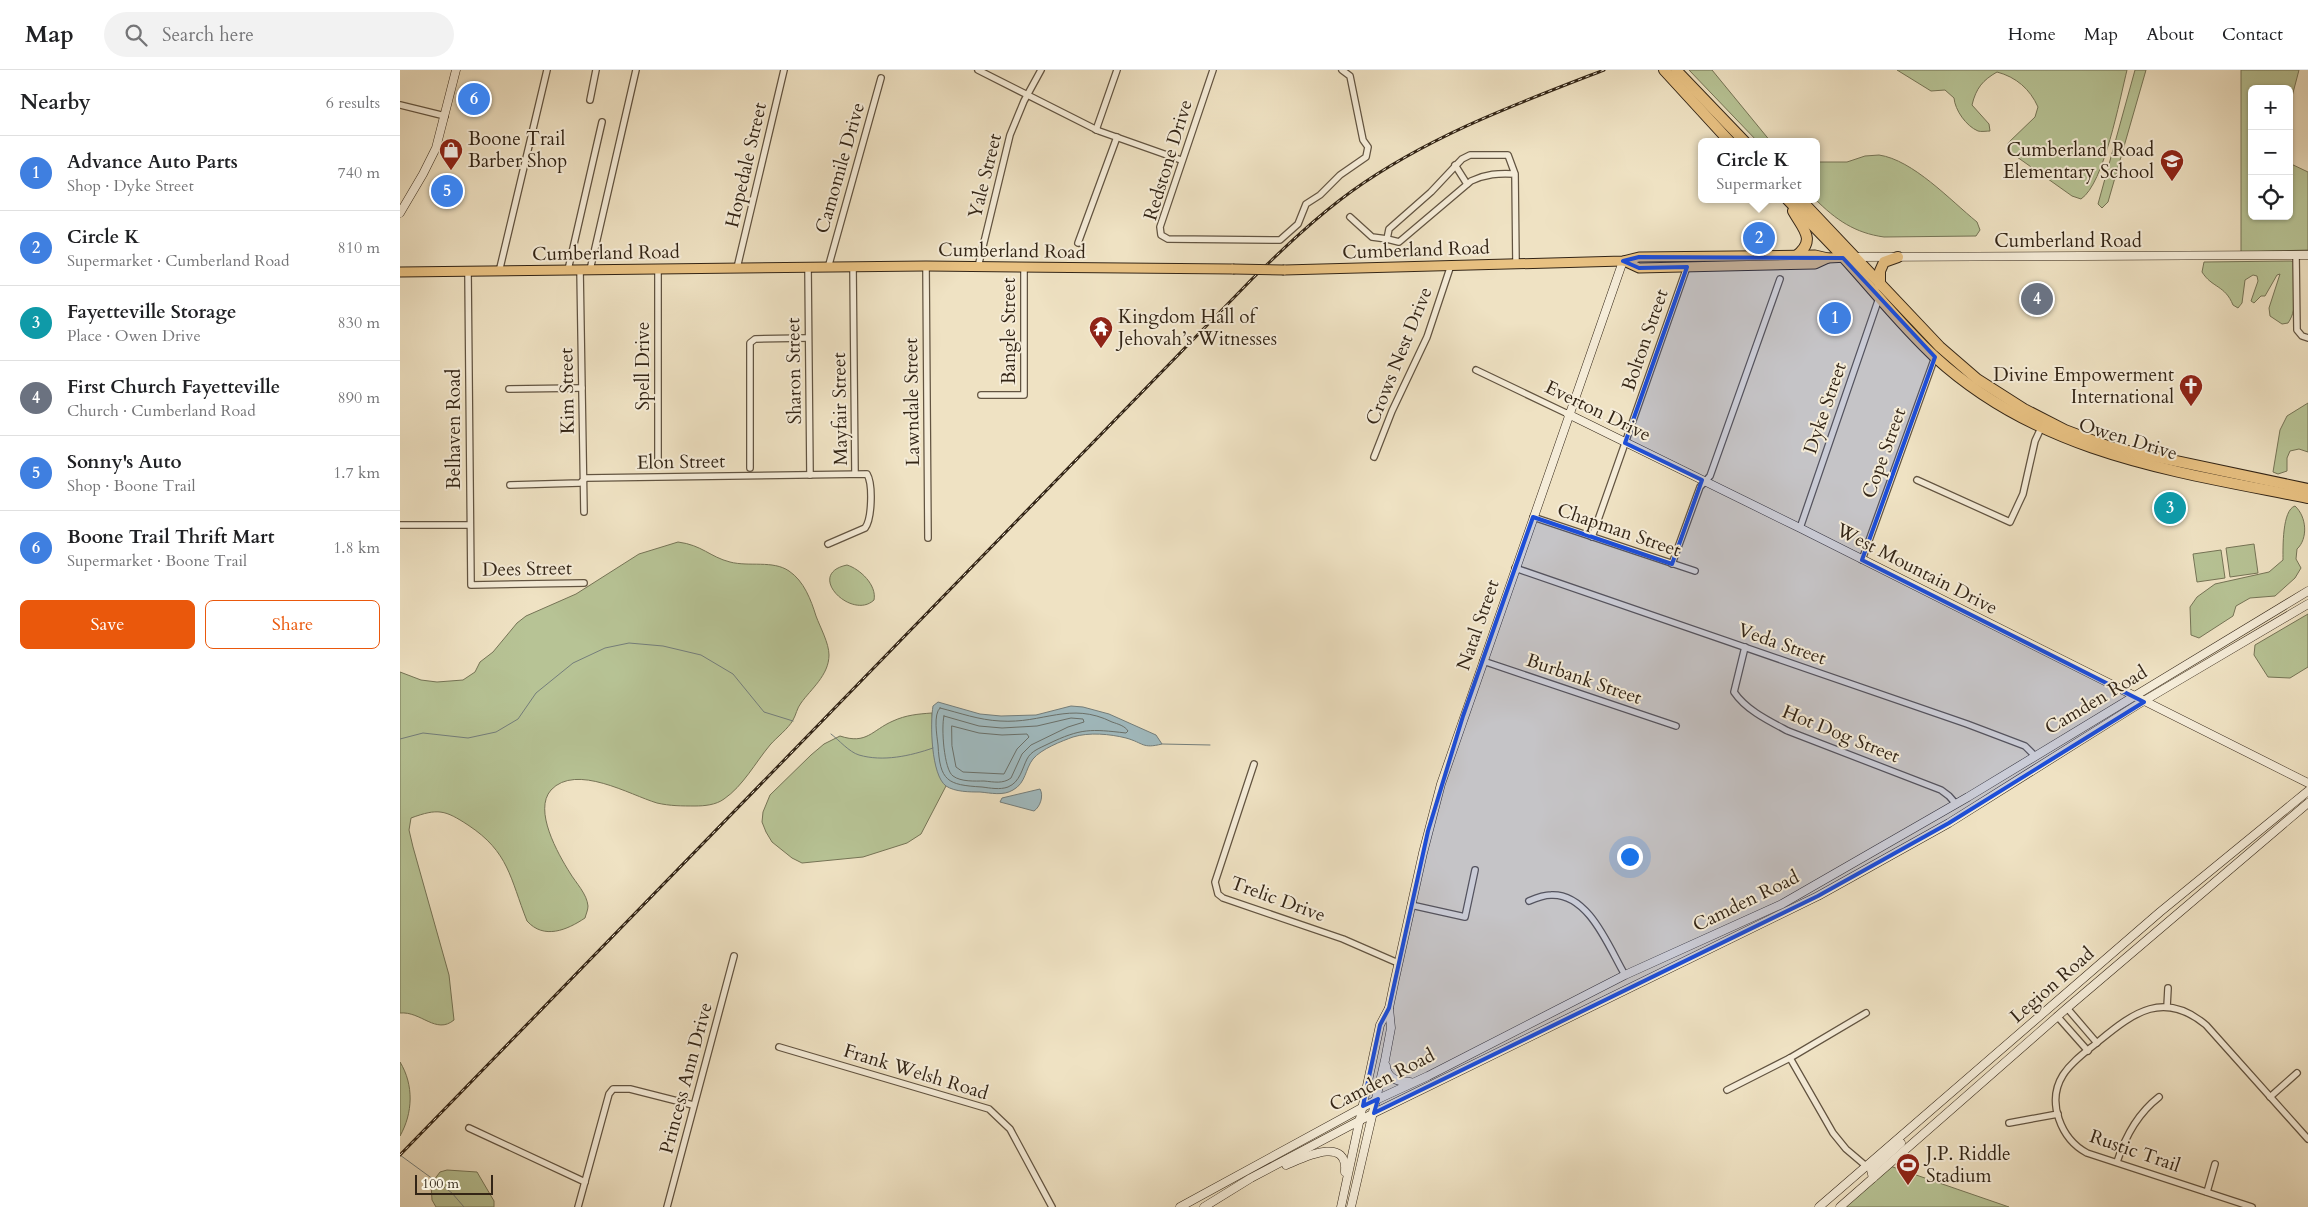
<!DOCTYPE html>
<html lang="en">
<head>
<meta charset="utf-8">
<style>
  :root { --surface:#fff; --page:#f2f2f2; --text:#202124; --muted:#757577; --line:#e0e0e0; --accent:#ea580c }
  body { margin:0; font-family:Cardo,serif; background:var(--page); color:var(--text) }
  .controls { position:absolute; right:15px; top:15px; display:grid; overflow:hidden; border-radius:8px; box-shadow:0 1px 4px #0004 }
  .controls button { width:45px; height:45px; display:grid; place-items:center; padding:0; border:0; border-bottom:1px solid var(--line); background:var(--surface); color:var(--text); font:25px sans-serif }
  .scale { position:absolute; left:15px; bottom:12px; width:78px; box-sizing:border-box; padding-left:5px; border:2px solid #332516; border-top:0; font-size:14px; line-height:18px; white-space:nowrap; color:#332516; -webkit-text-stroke:4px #f5ecd8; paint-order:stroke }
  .you { position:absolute; left:1229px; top:786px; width:18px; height:18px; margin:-12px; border:4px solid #fff; border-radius:50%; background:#1a73e8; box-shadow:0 0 0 8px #1a73e833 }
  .badge { display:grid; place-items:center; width:32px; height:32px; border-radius:50%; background:var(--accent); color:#fff; font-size:16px; font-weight:700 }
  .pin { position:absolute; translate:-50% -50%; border:2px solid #fff; box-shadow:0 1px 5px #0006 }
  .popup { position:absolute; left:1298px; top:68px; width:122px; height:65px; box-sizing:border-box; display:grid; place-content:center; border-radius:8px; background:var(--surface); filter:drop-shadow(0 1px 4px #0005); font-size:16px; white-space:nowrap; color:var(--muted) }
  .popup b { font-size:19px; color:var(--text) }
  .popup::after { content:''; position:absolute; left:50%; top:100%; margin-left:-10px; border:10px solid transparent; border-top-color:var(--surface) }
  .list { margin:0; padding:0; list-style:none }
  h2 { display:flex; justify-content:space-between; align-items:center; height:65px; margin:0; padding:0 20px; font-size:21px }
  h2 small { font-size:16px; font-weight:400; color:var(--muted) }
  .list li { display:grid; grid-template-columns:32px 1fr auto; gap:15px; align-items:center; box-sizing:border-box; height:75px; padding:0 20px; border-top:1px solid var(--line) }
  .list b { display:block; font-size:19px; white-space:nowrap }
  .list p { margin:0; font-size:16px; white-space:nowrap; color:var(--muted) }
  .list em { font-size:16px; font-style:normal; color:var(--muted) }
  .actions { display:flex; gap:10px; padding:15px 20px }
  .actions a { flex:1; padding:11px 0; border:1px solid var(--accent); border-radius:8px; text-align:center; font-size:18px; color:var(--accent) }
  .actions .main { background:var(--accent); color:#fff }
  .icon { flex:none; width:28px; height:28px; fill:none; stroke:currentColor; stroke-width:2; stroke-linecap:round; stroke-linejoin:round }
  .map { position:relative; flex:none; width:1908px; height:1137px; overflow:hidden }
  header { display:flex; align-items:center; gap:30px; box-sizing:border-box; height:70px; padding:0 25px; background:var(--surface); border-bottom:1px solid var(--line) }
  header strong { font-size:24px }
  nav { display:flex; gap:28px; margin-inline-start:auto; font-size:18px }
  .search { width:350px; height:45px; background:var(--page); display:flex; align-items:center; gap:12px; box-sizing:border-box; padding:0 18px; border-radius:28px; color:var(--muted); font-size:19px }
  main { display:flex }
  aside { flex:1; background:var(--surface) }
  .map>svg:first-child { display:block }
  .green { fill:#b7c395; stroke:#757456 }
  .water { fill:#a0babf; stroke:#747e7b }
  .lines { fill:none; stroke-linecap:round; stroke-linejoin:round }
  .shore { stroke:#6a706a; stroke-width:1 }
  .stream { stroke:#747e7b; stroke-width:1 }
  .street-casing { stroke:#625441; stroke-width:8 }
  .secondary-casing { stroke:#332516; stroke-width:9 }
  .primary-casing { stroke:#332516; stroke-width:11 }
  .highway-casing { stroke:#332516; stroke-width:12 }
  .street { stroke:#f5ecd8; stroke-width:5.5 }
  .secondary { stroke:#f5ecd8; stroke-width:8 }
  .primary { stroke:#e8c182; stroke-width:9 }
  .highway { stroke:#e8c182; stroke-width:10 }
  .rail-casing { stroke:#332516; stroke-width:3 }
  .rail { stroke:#f5ecd8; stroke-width:1; stroke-dasharray:4; stroke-linecap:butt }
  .primary-bridge-casing { stroke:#332516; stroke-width:11; stroke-linecap:butt }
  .primary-bridge { stroke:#e8c182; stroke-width:9 }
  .marked { fill:#1d4ed8; fill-opacity:0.2; stroke:#1d4ed8; stroke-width:4; stroke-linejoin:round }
  .labels { text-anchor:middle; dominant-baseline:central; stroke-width:4; stroke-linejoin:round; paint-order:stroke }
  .poi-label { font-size:19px; fill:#332516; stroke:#f5ecd8; text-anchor:start }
  .street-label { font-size:19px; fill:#332516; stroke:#f5ecd8 }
</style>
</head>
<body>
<header>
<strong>Map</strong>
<div class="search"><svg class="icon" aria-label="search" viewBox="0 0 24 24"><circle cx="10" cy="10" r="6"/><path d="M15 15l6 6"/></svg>Search here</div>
<nav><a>Home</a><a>Map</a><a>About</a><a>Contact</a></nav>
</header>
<main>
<aside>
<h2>Nearby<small>6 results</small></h2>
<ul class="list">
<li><span class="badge" style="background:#3f7fe0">1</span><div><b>Advance Auto Parts</b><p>Shop · Dyke Street</p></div><em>740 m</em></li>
<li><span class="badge" style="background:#3f7fe0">2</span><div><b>Circle K</b><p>Supermarket · Cumberland Road</p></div><em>810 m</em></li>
<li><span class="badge" style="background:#0f9aa8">3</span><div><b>Fayetteville Storage</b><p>Place · Owen Drive</p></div><em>830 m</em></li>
<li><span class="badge" style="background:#6b7280">4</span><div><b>First Church Fayetteville</b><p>Church · Cumberland Road</p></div><em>890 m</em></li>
<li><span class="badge" style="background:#3f7fe0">5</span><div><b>Sonny's Auto</b><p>Shop · Boone Trail</p></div><em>1.7 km</em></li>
<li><span class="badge" style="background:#3f7fe0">6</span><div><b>Boone Trail Thrift Mart</b><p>Supermarket · Boone Trail</p></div><em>1.8 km</em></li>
</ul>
<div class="actions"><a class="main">Save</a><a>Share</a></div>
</aside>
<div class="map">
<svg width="1908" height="1137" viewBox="0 0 1908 1137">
  <rect width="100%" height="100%" fill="#efe2c3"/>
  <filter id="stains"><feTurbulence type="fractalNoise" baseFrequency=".004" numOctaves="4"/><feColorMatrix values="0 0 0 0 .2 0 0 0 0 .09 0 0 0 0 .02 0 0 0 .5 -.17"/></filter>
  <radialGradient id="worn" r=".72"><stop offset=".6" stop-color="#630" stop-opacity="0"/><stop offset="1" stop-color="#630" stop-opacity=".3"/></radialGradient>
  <g class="green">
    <polygon points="1289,0 1312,0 1371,72 1358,72"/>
    <path d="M1497,0H1727C1720,28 1704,114 1681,129L1672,126L1610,82L1608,73L1635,47L1638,37C1630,19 1616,7 1597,2C1583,10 1576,18 1572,35L1589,54L1590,61C1587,61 1581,62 1578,61C1566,56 1555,40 1554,28L1545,20L1531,21Z"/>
    <polygon points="1735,0 1746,0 1708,132 1702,138 1698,134"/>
    <polygon points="1841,0 1899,0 1889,38 1889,19 1852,19 1852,146 1889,146 1889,93 1908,102 1908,180 1841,182"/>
    <path d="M1479,85C1513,90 1550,130 1577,152L1580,160L1576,166L1484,167C1455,163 1436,150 1415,129L1417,92H1447L1465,86Z"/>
    <path d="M1891,191L1894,192C1894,211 1899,238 1888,253L1882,254L1870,246L1869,238L1880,204L1877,205L1865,226H1861L1854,233L1851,231L1858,211L1857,206L1853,205L1845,210L1842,233L1838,238L1833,235C1825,215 1812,218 1802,202L1804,192Z"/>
    <polygon points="1908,333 1908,382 1899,379 1890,381 1887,388 1887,401 1878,404 1873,402 1880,360 1887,346"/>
    <path d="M1895,436C1907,447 1908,469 1897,479L1896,489L1901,498L1895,508L1875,526L1850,528L1836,536L1833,546L1799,568L1791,565L1790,537L1797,527L1815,514L1869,502L1883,490C1883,478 1882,440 1895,436Z"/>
    <path d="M278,472C302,475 310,487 330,492C349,497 373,490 389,501C404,511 411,530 416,546C420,557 429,573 429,585C429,605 411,619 401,633C397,638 396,645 393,650C388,659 377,667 370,675C355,693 343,716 324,729C316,735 304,736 295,736C282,736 270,736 257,733C230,725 176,693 151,720C133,740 158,784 170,803C176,813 187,824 188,836C188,840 186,844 185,848C167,860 144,870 127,851C110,808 109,782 68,755C45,740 38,738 11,748L9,760L13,777L49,905L54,950C36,965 21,941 0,943V602L21,610L37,612L63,610L75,602L80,592L93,582L117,553L126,546L176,524L239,484Z"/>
    <polygon points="1854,474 1858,503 1830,507 1826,478"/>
    <polygon points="1821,480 1825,508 1797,512 1793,484"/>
    <path d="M447,495C460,499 477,515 474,530C452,551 404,504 447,495Z"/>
    <polygon points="1908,544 1908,597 1890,608 1868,607 1854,585 1855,575"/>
    <path d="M532,643C533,668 531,696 546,716L521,764L507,773L463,787L402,793L392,788L372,772L366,762L362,752L363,742L370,725L411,685L424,674L440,666C467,675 472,660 493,651C506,645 518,644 532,643Z"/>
    <path d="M0,992C14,1015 13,1043 0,1066Z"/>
    <polygon points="1490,1096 1609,1137 1444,1137"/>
    <polygon points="47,1100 77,1102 94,1131 94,1137 36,1137 32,1130 31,1114 40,1102"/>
  </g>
  <g class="water">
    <path d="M538,632L580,644L601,646L636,645L671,636L683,637L709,644L756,665L762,674C742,679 744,673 726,668C710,664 689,662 673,667C662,671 641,679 633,689C625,699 626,713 613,720C603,726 591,723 580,722C570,722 555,722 546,716C531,705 530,653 533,636Z"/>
    <path d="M640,719C644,726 640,737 634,741L600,732L602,728Z"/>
  </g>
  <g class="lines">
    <g class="shore">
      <path d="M540,638C560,643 579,650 600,651C643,654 670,631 712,652C718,654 725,656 728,661L726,663C691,659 681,658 648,674C640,678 631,681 627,689C622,699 620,712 608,717C600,720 590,718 582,717C547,715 540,711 538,675C537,666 533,644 540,638Z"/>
      <path d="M544,646L579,656L602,658L637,656L671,648L683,649L684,652L668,657L631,675L622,684L611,708C603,714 594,712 584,711C575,711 561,712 553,706C544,700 541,657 544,646Z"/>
      <polygon points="552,656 579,663 602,665 627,664 629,667 617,679 604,704 563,702 556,697 552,676"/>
    </g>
    <g class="stream">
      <path d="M431,664C439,670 449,682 459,685C483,692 510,686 533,678"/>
      <polyline points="0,669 23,663 68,668 96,662 118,649 136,623 173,593 205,578 229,573 263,576 301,585 333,604 364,642 393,651"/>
      <polyline points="762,674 810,675"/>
      <polyline points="0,1085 52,1123 64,1137"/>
    </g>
    <g class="street-casing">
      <g id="street">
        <polyline points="578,0 699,61 781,90"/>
        <polyline points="813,0 760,157 761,165 768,169 880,170 898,154 906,134 920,125 940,105 966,87 968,77 963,70 950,6 942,0"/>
        <polyline points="190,30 196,0"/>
        <polyline points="0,35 45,46"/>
        <polyline points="696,60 717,0"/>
        <polyline points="1055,95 1067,114"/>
        <path d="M1115,104C1098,103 1086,104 1071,111L999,172L987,169L989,159L1031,122L1062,89L1070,85H1108L1115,104L1116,193"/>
        <polyline points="950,147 972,167 987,169"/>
        <polyline points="678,173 717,67"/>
        <polyline points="1896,185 1897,260 1902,266 1908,268"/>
        <polyline points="526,196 528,468"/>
        <polyline points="408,197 410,405"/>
        <polyline points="453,197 455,404"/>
        <polyline points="578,197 610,65 624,31 641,0"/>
        <polyline points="258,198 258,394"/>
        <polyline points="337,198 384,0"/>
        <polyline points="428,198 481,8"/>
        <polyline points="180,199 184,442"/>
        <polyline points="168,200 202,52"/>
        <polyline points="190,200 236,0"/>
        <polyline points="68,202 71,515 184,513"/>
        <polyline points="99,202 147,0"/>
        <polyline points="1076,300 1168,344"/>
        <polyline points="109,319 182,318"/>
        <polyline points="581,325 624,325 624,197"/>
        <polyline points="974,387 992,341 1027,267 1051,195"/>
        <polyline points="350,398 350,273 355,269 408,268"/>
        <polyline points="1517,410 1610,452 1623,424 1635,371 1641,358"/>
        <path d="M110,415L180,413L186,408L467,404C473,414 472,449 465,458L428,474"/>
        <polyline points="1133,447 1295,501"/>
        <polyline points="0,455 70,455"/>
        <polyline points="1400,458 1479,228"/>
        <polyline points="1192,467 1287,197"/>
        <polyline points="1462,490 1535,287"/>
        <polyline points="1272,494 1300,417 1310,406 1380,209"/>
        <polyline points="1115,498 1567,654 1625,676 1635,686"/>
        <path d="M1345,577L1334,622C1346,640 1369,651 1388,661L1541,720L1549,726L1556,734"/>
        <polyline points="1083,591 1276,656"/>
        <polyline points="854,694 815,812 818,824 823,828 943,869 998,893"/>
        <path d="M1129,831C1136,828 1144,825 1151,825C1189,823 1209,878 1225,905"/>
        <polyline points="1011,835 1065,847 1075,800"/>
        <polyline points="1767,937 1768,918"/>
        <polyline points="1667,938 1697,973"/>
        <polyline points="1657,946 1688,981"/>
        <polyline points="379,977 589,1039 610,1059 652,1137"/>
        <polyline points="1390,988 1433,1063 1446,1079 1466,1096"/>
        <polyline points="1327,1020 1390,988 1466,943"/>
        <polyline points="1870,1027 1897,1003"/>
        <polyline points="1609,1053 1658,1044"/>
        <polyline points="69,1058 185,1112"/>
        <path d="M1717,1092C1725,1067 1737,1044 1759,1027"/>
        <polyline points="1807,1122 1815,1094"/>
        <polyline points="178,1137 209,1024 213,1019 230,1019 293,1035"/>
        <polyline points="267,1137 334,886"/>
        <path d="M1852,1137L1687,1083C1661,1069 1646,1032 1663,1005C1672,991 1687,981 1699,971C1734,942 1764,920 1806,955L1908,1069"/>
      </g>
    </g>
    <g class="secondary-casing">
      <g id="secondary">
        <polyline points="0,143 23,104 36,78 56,0"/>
        <polyline points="1457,187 1908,185"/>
        <polyline points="1168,344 1400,458 1908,713"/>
        <path d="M986,996C987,1009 998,1012 1010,1012"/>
        <path d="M886,1095C903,1088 948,1065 945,1102"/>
        <polyline points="1473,1108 1471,1100 1501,1073"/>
        <polyline points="780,1137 978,1029 1028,1006 1225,905 1382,834 1568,727 1908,521"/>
        <polyline points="804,1137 851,1108 974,1043 1418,826 1549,753 1737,635 1908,534"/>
        <polyline points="941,1137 980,955 989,938"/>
        <polyline points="951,1137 985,990 991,958 989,938 995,909 1023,783 1041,714 1223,191"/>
        <polyline points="1419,1137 1760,842 1908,721"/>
        <polyline points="1440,1137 1667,938 1908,733"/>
      </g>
    </g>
    <g class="primary-casing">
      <g id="primary">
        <polyline points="1224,191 1239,198 1415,194 1428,188"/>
        <polyline points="884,200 1223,191 1239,187 1415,185 1428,188 1449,187"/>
        <polyline points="0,202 526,196 833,199"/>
      </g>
    </g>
    <g class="highway-casing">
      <g id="highway">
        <polyline points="1264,0 1330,72"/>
        <polyline points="1276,0 1345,72"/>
        <path d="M1387,129C1409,152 1432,174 1453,198C1479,227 1505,259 1535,287C1641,384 1773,401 1908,428"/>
        <polyline points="1400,129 1540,277 1577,309 1624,339 1665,360 1710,377 1908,419"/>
        <path d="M1393,141C1403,159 1417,170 1396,186"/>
        <polyline points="1480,215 1480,201 1484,192 1498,187"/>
      </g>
    </g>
    <use href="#street" class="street"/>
    <use href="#secondary" class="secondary"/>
    <use href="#primary" class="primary"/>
    <use href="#highway" class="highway"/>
    <g class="rail-casing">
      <path id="rail" d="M0,1085L852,209C884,178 916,147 952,121C1029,66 1116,34 1204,0"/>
    </g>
    <use href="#rail" class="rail"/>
    <g class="primary-bridge-casing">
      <polyline id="primary-bridge" points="833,199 884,200"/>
    </g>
    <use href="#primary-bridge" class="primary-bridge"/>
  </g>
  <path class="marked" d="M1239,187L1443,188L1535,287L1462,490L1744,632L1549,753L1418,826L974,1043L978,1029L963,1036L967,1016L980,955L989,938L1028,761L1063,646L1133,447L1272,494L1302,410L1225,373L1287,197L1239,198L1223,191Z"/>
  <defs>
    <g id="shop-pin" transform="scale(1.25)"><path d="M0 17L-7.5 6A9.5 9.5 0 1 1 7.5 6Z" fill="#8f2418" stroke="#f5ecd8"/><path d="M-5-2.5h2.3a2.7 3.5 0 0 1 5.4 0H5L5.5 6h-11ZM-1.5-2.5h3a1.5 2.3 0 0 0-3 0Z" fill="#fff"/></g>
    <g id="school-pin" transform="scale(1.25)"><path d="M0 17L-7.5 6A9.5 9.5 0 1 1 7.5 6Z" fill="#8f2418" stroke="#f5ecd8"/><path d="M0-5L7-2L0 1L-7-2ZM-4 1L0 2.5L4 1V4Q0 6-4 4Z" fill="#fff"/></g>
    <g id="temple-pin" transform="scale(1.25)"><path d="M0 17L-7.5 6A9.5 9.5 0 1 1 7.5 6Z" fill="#8f2418" stroke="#f5ecd8"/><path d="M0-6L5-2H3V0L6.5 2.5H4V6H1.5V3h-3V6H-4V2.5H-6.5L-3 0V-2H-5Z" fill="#fff"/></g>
    <g id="church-pin" transform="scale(1.25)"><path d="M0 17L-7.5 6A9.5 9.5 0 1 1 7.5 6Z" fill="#8f2418" stroke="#f5ecd8"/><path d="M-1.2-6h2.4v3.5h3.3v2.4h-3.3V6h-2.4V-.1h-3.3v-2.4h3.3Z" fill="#fff"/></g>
    <g id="stadium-pin" transform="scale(1.25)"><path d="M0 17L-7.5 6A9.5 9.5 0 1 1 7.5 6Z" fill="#8f2418" stroke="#f5ecd8"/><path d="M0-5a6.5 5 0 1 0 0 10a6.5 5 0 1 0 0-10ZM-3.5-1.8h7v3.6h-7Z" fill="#fff"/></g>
  </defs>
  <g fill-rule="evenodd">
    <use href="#shop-pin" x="51" y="80"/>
    <use href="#school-pin" x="1772" y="91"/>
    <use href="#temple-pin" x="701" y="258"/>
    <use href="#church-pin" x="1791" y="316"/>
    <use href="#stadium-pin" x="1508" y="1095"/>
  </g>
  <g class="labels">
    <g class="poi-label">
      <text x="68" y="69">Boone Trail<tspan x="68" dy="22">Barber Shop</tspan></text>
      <text x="1754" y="80" text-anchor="end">Cumberland Road<tspan x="1754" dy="22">Elementary School</tspan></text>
      <text x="718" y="247">Kingdom Hall of<tspan x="718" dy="22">Jehovah’s Witnesses</tspan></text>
      <text x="1774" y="305" text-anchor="end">Divine Empowerment<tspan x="1774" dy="22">International</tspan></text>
      <text x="1526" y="1084">J.P. Riddle<tspan x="1526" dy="22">Stadium</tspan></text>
    </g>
    <g class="street-label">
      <text transform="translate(768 90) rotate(-73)">Redstone Drive</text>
      <text transform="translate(346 95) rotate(-77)">Hopedale Street</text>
      <text transform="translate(440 98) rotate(-74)">Camomile Drive</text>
      <text transform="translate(585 106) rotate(-76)">Yale Street</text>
      <text x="1668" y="171">Cumberland Road</text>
      <text transform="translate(1016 180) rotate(-2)">Cumberland Road</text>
      <text transform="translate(612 181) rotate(1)">Cumberland Road</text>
      <text transform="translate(206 183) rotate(-1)">Cumberland Road</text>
      <text transform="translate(609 261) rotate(-90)">Bangle Street</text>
      <text transform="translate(1245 270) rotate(-71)">Bolton Street</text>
      <text transform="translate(999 286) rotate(-68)">Crows Nest Drive</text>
      <text transform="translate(243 296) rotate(-90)">Spell Drive</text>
      <text transform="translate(394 301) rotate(-91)">Sharon Street</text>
      <text transform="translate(167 321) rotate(-91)">Kim Street</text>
      <text transform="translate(512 332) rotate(-91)">Lawndale Street</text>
      <text transform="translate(1425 338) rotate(-71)">Dyke Street</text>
      <text transform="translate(440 339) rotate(-91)">Mayfair Street</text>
      <text transform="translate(1198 341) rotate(26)">Everton Drive</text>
      <text transform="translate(54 359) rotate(-90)">Belhaven Road</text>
      <text transform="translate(1728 369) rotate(17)">Owen Drive</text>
      <text transform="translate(1484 383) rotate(-70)">Cope Street</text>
      <text transform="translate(281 392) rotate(-1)">Elon Street</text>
      <text transform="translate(1219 460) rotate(19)">Chapman Street</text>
      <text transform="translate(127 499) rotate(-1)">Dees Street</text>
      <text transform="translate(1517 499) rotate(27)">West Mountain Drive</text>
      <text transform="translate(1078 555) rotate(-71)">Natal Street</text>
      <text transform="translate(1382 574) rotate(19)">Veda Street</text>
      <text transform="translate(1184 609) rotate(19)">Burbank Street</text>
      <text transform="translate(1696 630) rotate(-31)">Camden Road</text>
      <text transform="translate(1441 664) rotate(22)">Hot Dog Street</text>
      <text transform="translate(878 829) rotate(20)">Trelic Drive</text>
      <text transform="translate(1346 831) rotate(-26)">Camden Road</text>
      <text transform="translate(1652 915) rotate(-41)">Legion Road</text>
      <text transform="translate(516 1002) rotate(17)">Frank Welsh Road</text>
      <text transform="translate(286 1008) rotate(-75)">Princess Ann Drive</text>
      <text transform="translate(982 1010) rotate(-27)">Camden Road</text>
      <text transform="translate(1735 1081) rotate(19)">Rustic Trail</text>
    </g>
  </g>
  <rect width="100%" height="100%" filter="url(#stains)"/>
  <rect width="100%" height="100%" fill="url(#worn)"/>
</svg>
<div class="controls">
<button>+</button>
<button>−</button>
<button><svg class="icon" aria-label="locate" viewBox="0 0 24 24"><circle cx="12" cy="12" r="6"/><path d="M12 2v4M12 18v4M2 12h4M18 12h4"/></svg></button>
</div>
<div class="scale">100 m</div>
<div class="you"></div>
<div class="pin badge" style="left:1435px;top:248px;background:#3f7fe0">1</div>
<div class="pin badge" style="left:1359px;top:168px;background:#3f7fe0">2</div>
<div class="popup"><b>Circle K</b>Supermarket</div>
<div class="pin badge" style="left:1770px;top:438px;background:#0f9aa8">3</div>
<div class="pin badge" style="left:1637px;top:229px;background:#6b7280">4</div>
<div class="pin badge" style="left:47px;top:121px;background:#3f7fe0">5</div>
<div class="pin badge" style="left:74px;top:29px;background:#3f7fe0">6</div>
</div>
</main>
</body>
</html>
